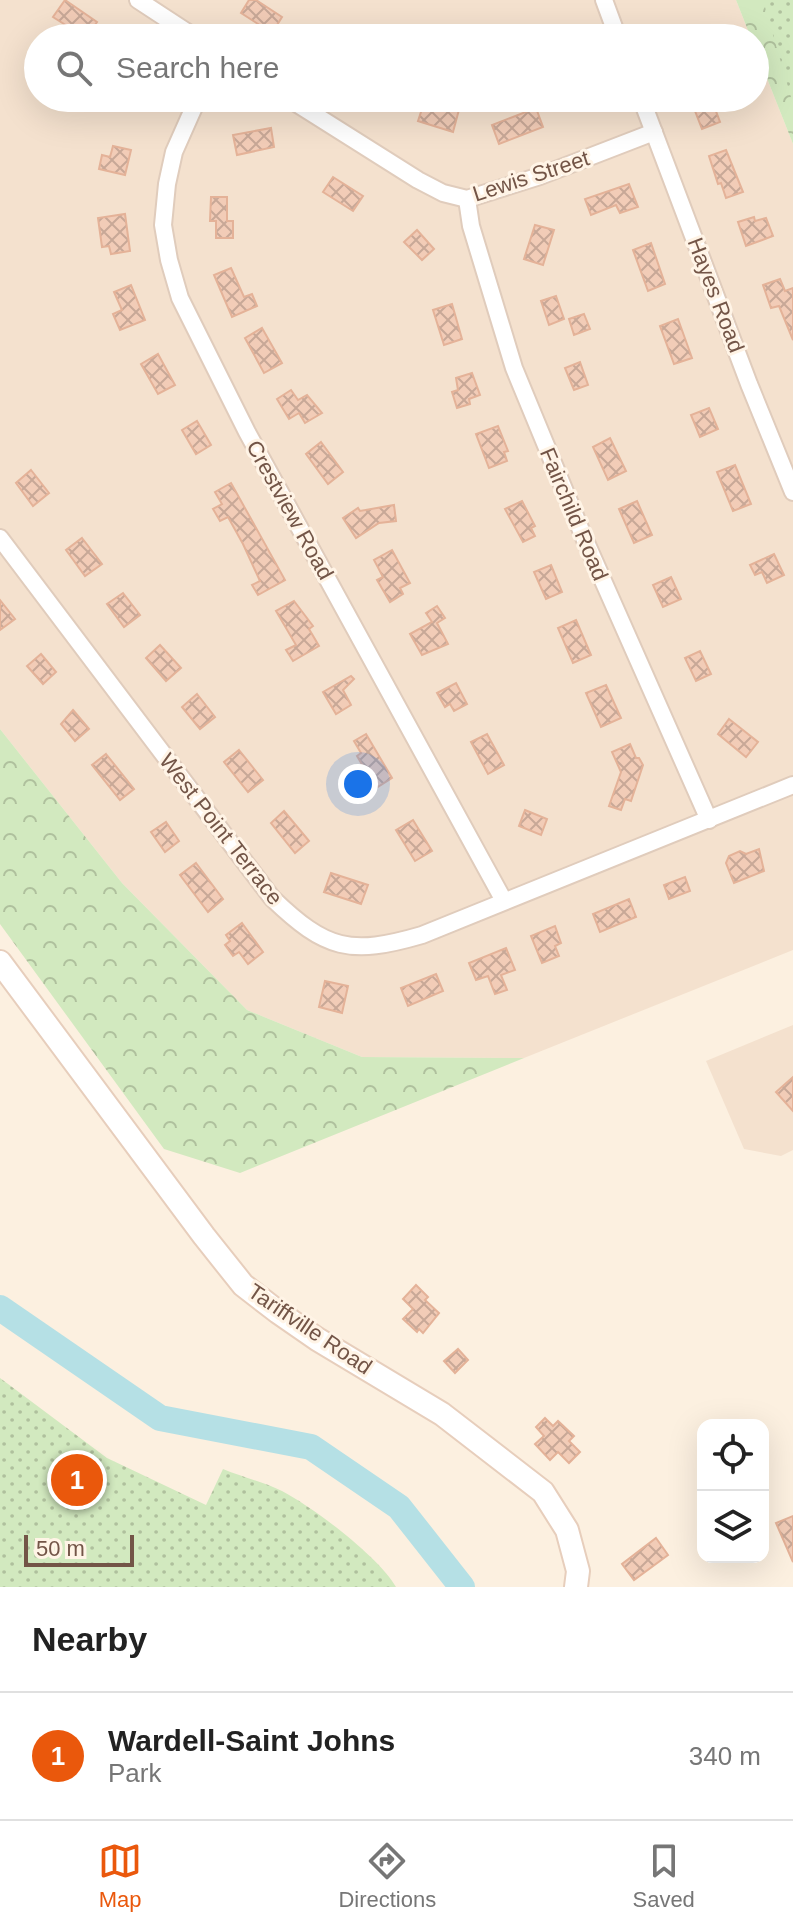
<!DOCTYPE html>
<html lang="en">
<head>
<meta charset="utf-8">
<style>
  :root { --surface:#fff; --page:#f6f6f6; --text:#222; --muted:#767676; --line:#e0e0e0; --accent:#ea580c }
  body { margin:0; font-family:Helvetica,sans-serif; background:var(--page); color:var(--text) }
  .controls { position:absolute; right:24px; bottom:24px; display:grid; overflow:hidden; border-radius:16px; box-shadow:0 8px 32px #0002 }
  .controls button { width:72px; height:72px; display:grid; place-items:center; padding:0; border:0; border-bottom:2px solid var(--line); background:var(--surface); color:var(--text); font:40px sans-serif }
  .scale { position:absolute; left:24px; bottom:20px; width:110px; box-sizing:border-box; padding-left:8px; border:4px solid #735547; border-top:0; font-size:22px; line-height:28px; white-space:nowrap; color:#735547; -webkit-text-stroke:6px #fff4e6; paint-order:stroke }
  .you { position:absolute; left:358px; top:784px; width:28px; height:28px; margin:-20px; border:6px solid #fff; border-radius:50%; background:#1a73e8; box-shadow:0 0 0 12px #1a73e833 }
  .badge { display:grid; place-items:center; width:52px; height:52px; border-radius:50%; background:var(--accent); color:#fff; font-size:26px; font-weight:700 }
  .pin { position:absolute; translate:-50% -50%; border:4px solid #fff; box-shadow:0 2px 8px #0006 }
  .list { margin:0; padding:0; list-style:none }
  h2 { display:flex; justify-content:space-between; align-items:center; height:104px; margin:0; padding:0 32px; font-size:34px }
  h2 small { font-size:26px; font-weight:400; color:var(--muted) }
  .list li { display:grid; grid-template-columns:52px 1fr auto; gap:24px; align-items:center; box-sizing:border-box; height:128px; padding:0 32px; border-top:2px solid var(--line) }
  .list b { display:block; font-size:30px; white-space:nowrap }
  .list p { margin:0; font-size:26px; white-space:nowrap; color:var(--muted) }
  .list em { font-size:26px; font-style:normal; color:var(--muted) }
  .icon { flex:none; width:44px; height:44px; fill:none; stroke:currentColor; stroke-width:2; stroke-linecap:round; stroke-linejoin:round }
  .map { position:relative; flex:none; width:793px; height:1587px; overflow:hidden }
  .search { position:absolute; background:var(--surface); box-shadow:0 8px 32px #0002; left:24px; right:24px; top:24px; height:88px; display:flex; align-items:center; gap:20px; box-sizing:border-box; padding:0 28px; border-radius:44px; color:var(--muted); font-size:30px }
  .sheet { height:232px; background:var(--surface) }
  nav { display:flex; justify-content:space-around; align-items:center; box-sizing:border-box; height:112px; border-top:2px solid var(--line); background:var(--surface); font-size:22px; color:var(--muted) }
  nav a { display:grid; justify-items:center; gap:4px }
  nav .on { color:var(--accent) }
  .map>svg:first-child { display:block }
  .residential { fill:#f4e1ce }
  .forest { fill:url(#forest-crowns) }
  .park { fill:url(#park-dots) }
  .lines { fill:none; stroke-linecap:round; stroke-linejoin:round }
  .river { stroke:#b5e0e5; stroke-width:26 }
  .building { fill:url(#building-cross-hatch); stroke:#e4b298; stroke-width:2 }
  .street-casing { stroke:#e0ccbc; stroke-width:20 }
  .secondary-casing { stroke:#e7cebc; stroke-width:26 }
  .street { stroke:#fff; stroke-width:16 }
  .secondary { stroke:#fff; stroke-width:22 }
  .labels { text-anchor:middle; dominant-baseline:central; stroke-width:6; stroke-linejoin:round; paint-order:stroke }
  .street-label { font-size:22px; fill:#735547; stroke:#fff4e6 }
</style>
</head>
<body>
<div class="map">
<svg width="793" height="1587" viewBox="0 0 793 1587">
  <defs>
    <pattern id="forest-crowns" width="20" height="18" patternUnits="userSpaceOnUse" patternTransform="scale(2)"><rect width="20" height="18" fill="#d2e9bf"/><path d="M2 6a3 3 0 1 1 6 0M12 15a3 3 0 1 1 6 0" fill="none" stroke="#afc09d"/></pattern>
    <pattern id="park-dots" width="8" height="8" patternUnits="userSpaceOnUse" patternTransform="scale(2)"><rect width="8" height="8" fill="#d2e9bf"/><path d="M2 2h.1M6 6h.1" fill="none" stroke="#afc09d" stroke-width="1.8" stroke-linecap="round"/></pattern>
    <pattern id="building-cross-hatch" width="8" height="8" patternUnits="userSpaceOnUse" patternTransform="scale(2)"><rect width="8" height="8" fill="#f2ccb7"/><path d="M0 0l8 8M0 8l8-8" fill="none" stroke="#c8a897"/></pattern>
  </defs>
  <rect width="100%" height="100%" fill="#fcf0e0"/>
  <g class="residential">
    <polygon points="0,0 736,0 751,38 38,38 38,98 755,98 755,48 793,144 793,950 524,1058 362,1057 247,1010 122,883 0,729"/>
    <polygon points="793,1025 793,1150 781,1156 744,1149 706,1061"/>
  </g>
  <g class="forest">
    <polygon points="736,0 793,0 793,144 755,48 755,38 751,38"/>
    <polygon points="0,729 122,883 247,1010 362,1057 524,1058 240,1173 164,1149 0,924"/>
  </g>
  <g class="park">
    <polygon points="763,0 793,0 793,104"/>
    <path d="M0,1378L107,1458L206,1505L223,1469C242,1477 264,1482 282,1491C314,1508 378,1556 396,1587H0Z"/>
  </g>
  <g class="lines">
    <polyline class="river" points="0,1308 160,1418 311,1447 399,1507 462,1587"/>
  </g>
  <g class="building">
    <polygon points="65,0 97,22 86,38 53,17"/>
    <polygon points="249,0 256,0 282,17 272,33 241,13"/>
    <polygon points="690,98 711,98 720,122 702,129"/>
    <polygon points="445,101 460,106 453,132 418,121 424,103 443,109"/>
    <polygon points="536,108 543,127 499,144 492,125"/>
    <polygon points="271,128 274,147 237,155 233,135"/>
    <polygon points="113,146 131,150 125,175 99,169 102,155 110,157"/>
    <polygon points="726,150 743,192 726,198 721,183 718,184 709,156"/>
    <polygon points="333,177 363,196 353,211 323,192"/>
    <polygon points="629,184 638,207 620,213 616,205 591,215 585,199"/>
    <polygon points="211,197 227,197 227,221 233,221 233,238 216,238 216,221 210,221"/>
    <polygon points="125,214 130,251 111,254 109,246 102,247 98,218"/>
    <polygon points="754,217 755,221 766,218 773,236 746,246 738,222"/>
    <polygon points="535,225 554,230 543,265 524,259"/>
    <polygon points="417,230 434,249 422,260 404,242"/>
    <polygon points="651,243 665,284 648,291 633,250"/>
    <polygon points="231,268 244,297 252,294 257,306 232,317 214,275"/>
    <polygon points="780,279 785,291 793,288 793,340 779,306 771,308 763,285"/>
    <polygon points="131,285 145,320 120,330 113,314 122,310 114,292"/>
    <polygon points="556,296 564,319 549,325 541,301"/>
    <polygon points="452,304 462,339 444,345 433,310"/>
    <polygon points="584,314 590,329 574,335 569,319"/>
    <polygon points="678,319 692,358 674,364 660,326"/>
    <polygon points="262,328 282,363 264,373 245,338"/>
    <polygon points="158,354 175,385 158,394 141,364"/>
    <polygon points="580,362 588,385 574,390 565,368"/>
    <polygon points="472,373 480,395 469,399 470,404 457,408 452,392 458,390 456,378"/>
    <polygon points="291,390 298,400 307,395 322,413 305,423 299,413 289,419 277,399"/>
    <polygon points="709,408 718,429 700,437 691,415"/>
    <polygon points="197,421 211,445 196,454 182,430"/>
    <polygon points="498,426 508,451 504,452 507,461 489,468 476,434"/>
    <polygon points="610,438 626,471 608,480 593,447"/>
    <polygon points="321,442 343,472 328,484 306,454"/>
    <polygon points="735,465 751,504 733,511 717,472"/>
    <polygon points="31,470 49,493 33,506 16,483"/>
    <polygon points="231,483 285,580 258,595 252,585 260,581 243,544 228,517 220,521 213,509 222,504 215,492"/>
    <polygon points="522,501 535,526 531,528 535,536 523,542 505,509"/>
    <polygon points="637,501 652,535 634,543 619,509"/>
    <polygon points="394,505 396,521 379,523 356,538 343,518 358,508 360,511"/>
    <polygon points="82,538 102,564 85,576 66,550"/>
    <polygon points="392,550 410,583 400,588 403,594 390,602 377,580 383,577 374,560"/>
    <polygon points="774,554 784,575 767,583 762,572 755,575 750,565"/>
    <polygon points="551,565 562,592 546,599 534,572"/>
    <polygon points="671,577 681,599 663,607 653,585"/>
    <polygon points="123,593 140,615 124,627 107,604"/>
    <polygon points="0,600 15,619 0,630"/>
    <polygon points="294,601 313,626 309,629 319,646 293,661 286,650 296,645 276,611"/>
    <polygon points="437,606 445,618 437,623 448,644 422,655 410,634 432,622 426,613"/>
    <polygon points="576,620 591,655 573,663 558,628"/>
    <polygon points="160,645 181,668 166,681 146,658"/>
    <polygon points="700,651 711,674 696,681 685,658"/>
    <polygon points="41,654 56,672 43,684 27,666"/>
    <polygon points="351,676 354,679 343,690 351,705 336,714 323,692"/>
    <polygon points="456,683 467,704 454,711 450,704 445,707 437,693"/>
    <polygon points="606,685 621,718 601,727 586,693"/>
    <polygon points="197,694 215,717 200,729 182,707"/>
    <polygon points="73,710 89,729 75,741 61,724"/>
    <polygon points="729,719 758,742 746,757 718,734"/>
    <polygon points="366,734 392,778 376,788 357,756 361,753 354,741"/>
    <polygon points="487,734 504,765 488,774 471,742"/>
    <polygon points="630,744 636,758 639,758 643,765 631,801 625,799 621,810 609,806 621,772 612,752"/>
    <polygon points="239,750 263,780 248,792 224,762"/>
    <polygon points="106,754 134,789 120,800 92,765"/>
    <polygon points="525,810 547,819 541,835 519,826"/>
    <polygon points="284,811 309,841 295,853 271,823"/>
    <polygon points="413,820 432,851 415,861 396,830"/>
    <polygon points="166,822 179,841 165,852 151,832"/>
    <polygon points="759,849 764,871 734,883 726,863 729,856 740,851 746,854"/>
    <polygon points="196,863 223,899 208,912 180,875"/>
    <polygon points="331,873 368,885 361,904 324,892"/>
    <polygon points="685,877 690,891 669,899 664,885"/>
    <polygon points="629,899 636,917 600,932 593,914"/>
    <polygon points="242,923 263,952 248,964 239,952 233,956 225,945 230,941 226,935"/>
    <polygon points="555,926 561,943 555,946 559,956 542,963 531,936"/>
    <polygon points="506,948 515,970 501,975 507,990 495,994 488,976 476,980 469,963"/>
    <polygon points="436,974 443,991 408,1006 401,988"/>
    <polygon points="325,981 348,986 342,1013 319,1007"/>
    <polygon points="793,1077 793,1111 776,1092"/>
    <polygon points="416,1285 428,1297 425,1300 439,1313 423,1333 419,1329 417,1332 403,1319 413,1309 403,1299"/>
    <polygon points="458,1349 468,1360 455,1373 444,1361"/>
    <polygon points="545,1418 553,1426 558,1421 574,1436 569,1441 580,1452 569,1463 558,1452 550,1460 535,1444 544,1436 536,1427"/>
    <polygon points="793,1516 793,1562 776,1523"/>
    <polygon points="656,1538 668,1555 634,1580 622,1564"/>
  </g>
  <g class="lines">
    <g class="street-casing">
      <g id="street">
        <polyline points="138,0 196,38"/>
        <polyline points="604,0 618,38"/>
        <polyline points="198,98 174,152 167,184 163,225 169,260 180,298 247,432 504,901"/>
        <polyline points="288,98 418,180 443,193 467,199 540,176 654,132"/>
        <polyline points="641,98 749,384 793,492"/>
        <polyline points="467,199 471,226 514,368 585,540 709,820"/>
        <path d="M0,538L272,898C326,950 350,956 422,935L793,785"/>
      </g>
    </g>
    <g class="secondary-casing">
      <polyline id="secondary" points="0,962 204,1236 243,1285 278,1312 317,1339 442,1414 543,1492 567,1530 578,1571 576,1587"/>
    </g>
    <use href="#street" class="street"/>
    <use href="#secondary" class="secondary"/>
  </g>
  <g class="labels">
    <g class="street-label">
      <text transform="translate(531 176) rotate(-18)">Lewis Street</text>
      <text transform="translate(716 295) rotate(69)">Hayes Road</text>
      <text transform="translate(290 510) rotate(61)">Crestview Road</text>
      <text transform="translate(574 514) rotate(67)">Fairchild Road</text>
      <text transform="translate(221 829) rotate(52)">West Point Terrace</text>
      <text transform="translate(310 1329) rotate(34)">Tariffville Road</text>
    </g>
  </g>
</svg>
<div class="controls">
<button><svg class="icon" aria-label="locate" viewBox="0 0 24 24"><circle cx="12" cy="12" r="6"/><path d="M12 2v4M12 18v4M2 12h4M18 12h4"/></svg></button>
<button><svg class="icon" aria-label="layers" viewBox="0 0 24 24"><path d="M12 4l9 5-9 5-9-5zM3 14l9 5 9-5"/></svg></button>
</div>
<div class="scale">50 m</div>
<div class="you"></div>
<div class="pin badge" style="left:77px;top:1480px">1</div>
<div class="search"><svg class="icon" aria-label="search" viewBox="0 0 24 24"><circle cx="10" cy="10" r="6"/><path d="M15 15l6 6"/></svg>Search here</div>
</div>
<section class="sheet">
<h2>Nearby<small></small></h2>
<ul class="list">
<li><span class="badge">1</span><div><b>Wardell-Saint Johns</b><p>Park</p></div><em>340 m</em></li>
</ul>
</section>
<nav>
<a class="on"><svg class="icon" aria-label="map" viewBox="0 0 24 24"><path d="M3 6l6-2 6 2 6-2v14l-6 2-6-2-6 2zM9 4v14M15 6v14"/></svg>Map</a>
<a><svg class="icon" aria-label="directions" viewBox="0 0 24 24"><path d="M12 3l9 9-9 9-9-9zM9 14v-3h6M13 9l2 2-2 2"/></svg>Directions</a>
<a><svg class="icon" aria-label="saved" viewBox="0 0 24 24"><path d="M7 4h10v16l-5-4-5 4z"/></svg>Saved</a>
</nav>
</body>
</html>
